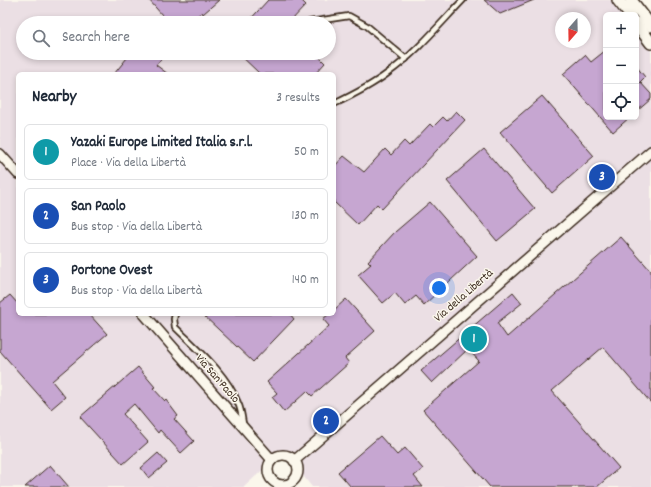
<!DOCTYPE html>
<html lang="en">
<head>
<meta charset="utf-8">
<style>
  :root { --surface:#fff; --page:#f2f2f3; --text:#1f2937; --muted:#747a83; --line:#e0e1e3; --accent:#111827 }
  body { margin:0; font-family:Dekko,sans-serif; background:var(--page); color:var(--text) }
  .controls { position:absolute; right:12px; top:12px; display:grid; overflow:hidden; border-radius:6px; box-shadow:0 2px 6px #0003 }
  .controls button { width:36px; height:36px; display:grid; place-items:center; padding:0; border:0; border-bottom:1px solid var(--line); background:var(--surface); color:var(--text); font:20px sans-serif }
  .compass { position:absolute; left:555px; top:12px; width:36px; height:36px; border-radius:50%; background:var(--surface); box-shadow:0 2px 6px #0003; rotate:200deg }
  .you { position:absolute; left:439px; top:288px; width:14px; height:14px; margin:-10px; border:3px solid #fff; border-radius:50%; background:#1a73e8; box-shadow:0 0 0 6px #1a73e833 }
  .badge { display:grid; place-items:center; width:26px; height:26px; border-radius:50%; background:var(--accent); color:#fff; font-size:13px; font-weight:700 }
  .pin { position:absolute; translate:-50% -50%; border:2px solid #fff; box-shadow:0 1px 4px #0006 }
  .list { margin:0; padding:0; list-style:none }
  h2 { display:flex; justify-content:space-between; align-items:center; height:52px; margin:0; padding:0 16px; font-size:17px }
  h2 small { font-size:13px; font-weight:400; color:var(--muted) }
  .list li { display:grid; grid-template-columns:26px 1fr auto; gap:12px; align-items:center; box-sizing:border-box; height:56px; margin:0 8px 8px; padding:0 8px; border:1px solid var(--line); border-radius:6px }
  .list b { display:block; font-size:15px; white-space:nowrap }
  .list p { margin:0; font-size:13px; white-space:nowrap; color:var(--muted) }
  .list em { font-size:13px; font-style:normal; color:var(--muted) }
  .icon { flex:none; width:22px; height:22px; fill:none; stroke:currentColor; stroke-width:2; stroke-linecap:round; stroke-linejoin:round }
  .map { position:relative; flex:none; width:651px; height:487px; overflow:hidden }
  .search { position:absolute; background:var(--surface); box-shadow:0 2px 6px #0003; left:16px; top:16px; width:320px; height:44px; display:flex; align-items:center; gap:10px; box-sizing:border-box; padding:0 14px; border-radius:22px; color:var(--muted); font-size:15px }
  .panel { position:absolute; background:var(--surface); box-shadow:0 2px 6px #0003; left:16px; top:72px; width:320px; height:244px; border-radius:6px }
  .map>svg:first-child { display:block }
  .built { fill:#ebdfe4; fill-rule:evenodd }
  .building { fill:#c6a6d1; stroke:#3b2a1e }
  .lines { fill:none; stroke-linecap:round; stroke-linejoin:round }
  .service-casing { stroke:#3b2a1e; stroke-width:8 }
  .minor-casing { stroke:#3b2a1e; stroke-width:12 }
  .tertiary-casing { stroke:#3b2a1e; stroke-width:14 }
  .service { stroke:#fbf7ec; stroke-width:4.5 }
  .minor { stroke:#fbf7ec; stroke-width:9 }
  .tertiary { stroke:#fbf7ec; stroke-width:11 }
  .labels { text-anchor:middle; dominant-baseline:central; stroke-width:3; stroke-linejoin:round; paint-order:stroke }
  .street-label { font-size:12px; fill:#3b2a1e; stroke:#fbf7ec }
</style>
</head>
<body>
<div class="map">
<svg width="651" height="487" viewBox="0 0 651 487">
  <rect width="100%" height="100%" fill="#fbf7ec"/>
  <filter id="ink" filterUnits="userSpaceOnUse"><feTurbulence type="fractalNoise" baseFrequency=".025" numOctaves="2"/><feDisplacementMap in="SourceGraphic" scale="8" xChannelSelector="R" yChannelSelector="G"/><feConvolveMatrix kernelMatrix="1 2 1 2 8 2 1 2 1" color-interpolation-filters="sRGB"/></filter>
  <g filter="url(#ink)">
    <path class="built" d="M0,0H612L624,15H606V117H636V32L651,51V487H312L283,451L244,487H0ZM561,18H585V42H561ZM23,23H329V53H23ZM18,74H334V314H18Z"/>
    <g class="building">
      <polygon points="149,0 219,0 203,14 202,12 189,23 169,23"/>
      <polygon points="268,0 301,0 306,5 289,23 247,23"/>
      <polygon points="484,0 534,0 500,14"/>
      <polygon points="606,50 606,117 630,117 613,132 563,74 585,55 591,62"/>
      <polygon points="131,53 166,53 156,65 168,74 114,74"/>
      <polygon points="238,53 315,53 325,63 315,74 260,74"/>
      <polygon points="636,66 645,77 640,82 651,94 651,99 636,112"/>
      <polygon points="542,96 594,156 552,193 500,132"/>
      <polygon points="456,111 465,120 382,209 377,204 358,225 334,202 334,167 344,156 364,172 385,149 391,155 404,141 409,146 430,124 433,127 443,117 447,121"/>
      <polygon points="484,149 535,209 497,241 447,181"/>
      <polygon points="430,202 477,256 424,305 416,296 405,305 395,293 383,303 358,275 371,264 368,261 395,232"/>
      <polygon points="621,237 651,271 651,403 603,347 552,391 619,468 597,487 490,487 423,410 479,361 468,349 432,383 421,371 513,292 522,303 497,323 507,337"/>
      <polygon points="10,295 18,304 18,314 89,314 107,334 52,381 65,397 51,409 0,351 0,303"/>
      <polygon points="346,299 375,331 345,358 349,363 312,396 307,391 284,412 272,397 277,393 267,382 329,326 323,319 329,314 334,314 334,310"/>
      <polygon points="202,314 290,314 294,319 253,362"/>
      <polygon points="138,367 155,387 153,388 165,401 166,400 178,416 174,419 194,441 181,453 160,430 158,433 134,404 123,414 148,442 123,464 80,417"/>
      <polygon points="380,436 397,455 405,448 423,469 414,476 423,487 351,487 338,472"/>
      <polygon points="158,453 167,463 149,478 141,468"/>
      <polygon points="50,465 69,487 25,487"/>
    </g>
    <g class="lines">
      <g class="service-casing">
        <g id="service">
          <polyline points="310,22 349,16 367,26 406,59"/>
          <path d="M334,104C353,95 371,86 388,73C416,53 439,25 463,0"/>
          <path d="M175,314L174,319L175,327C198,350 226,373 238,403C241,409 242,417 243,424"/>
        </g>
      </g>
      <g class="minor-casing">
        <g id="minor">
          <polyline points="0,154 18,174"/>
          <polyline points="144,314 272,460"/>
          <circle cx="283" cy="470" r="15"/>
          <polyline points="294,461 651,151"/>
        </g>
      </g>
      <g class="tertiary-casing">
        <g id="tertiary">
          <polyline points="618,0 630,15"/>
          <polyline points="631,0 651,26"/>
          <polyline points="636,23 651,43"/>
        </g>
      </g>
      <use href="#service" class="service"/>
      <use href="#minor" class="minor"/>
      <use href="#tertiary" class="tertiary"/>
    </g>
  </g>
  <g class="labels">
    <g class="street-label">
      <text transform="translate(464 296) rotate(-41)">Via della Libertà</text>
      <text transform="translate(217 379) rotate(49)">Via San Paolo</text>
    </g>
  </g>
</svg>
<div class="controls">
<button>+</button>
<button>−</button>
<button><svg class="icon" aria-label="locate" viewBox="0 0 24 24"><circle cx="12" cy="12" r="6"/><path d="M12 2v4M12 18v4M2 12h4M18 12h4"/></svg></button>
</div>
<svg class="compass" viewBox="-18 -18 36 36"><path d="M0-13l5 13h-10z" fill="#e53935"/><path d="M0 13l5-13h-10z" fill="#747a83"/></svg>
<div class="you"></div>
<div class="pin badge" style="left:474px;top:339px;background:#0f9aa8">1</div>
<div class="pin badge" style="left:326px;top:421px;background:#1a4fb4">2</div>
<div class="pin badge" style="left:602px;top:177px;background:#1a4fb4">3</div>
<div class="search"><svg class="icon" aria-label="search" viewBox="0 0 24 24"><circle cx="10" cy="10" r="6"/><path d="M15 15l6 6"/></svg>Search here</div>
<section class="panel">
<h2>Nearby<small>3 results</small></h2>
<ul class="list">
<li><span class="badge" style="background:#0f9aa8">1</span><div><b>Yazaki Europe Limited Italia s.r.l.</b><p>Place · Via della Libertà</p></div><em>50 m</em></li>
<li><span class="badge" style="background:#1a4fb4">2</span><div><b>San Paolo</b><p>Bus stop · Via della Libertà</p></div><em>130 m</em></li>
<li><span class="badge" style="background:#1a4fb4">3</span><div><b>Portone Ovest</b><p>Bus stop · Via della Libertà</p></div><em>140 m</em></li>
</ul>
</section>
</div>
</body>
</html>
